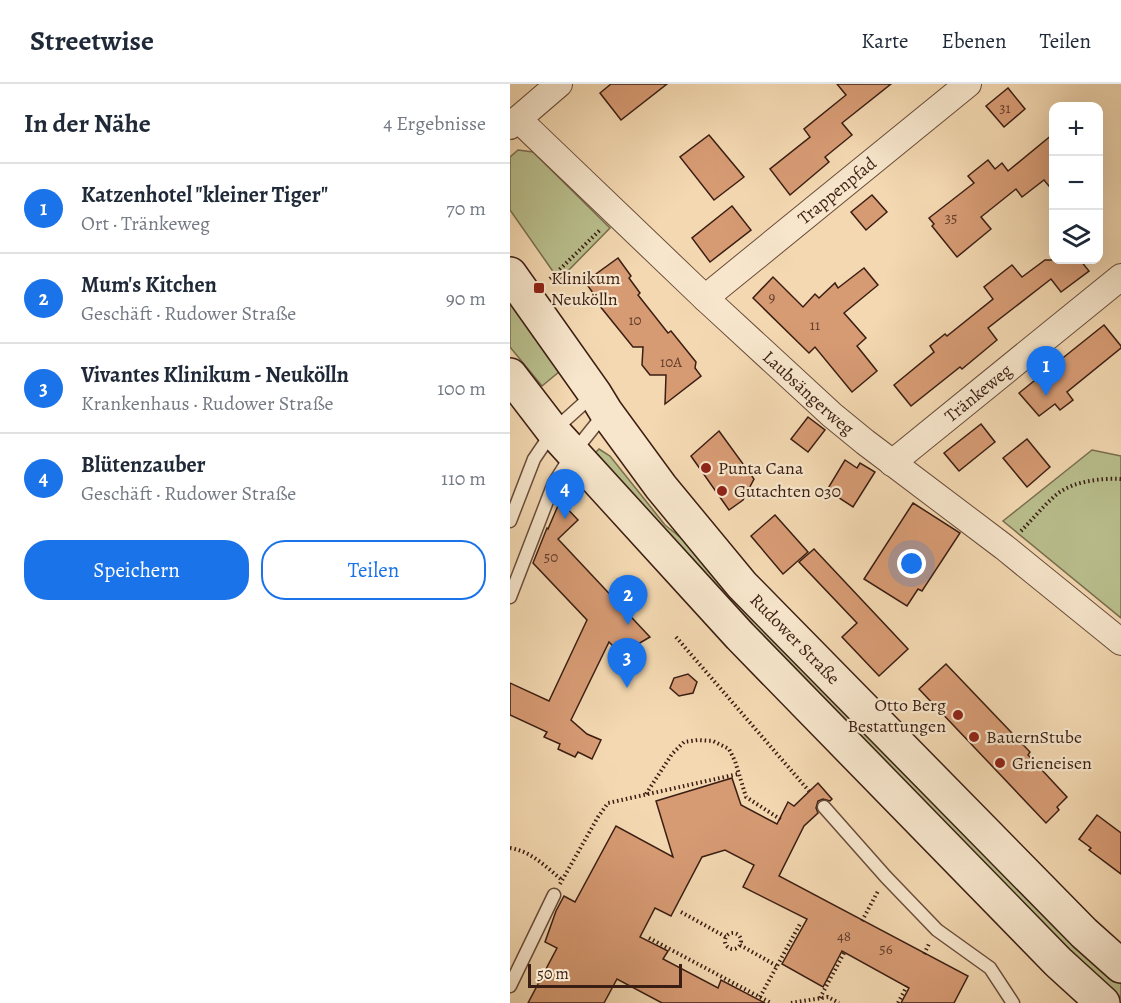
<!DOCTYPE html>
<html lang="de">
<head>
<meta charset="utf-8">
<style>
  :root { --surface:#fff; --page:#f2f2f3; --text:#1f2937; --muted:#747a83; --line:#e0e1e3; --accent:#1a73e8 }
  body { margin:0; font-family:Alegreya,serif; background:var(--page); color:var(--text) }
  .controls { position:absolute; right:18px; top:18px; display:grid; overflow:hidden; border-radius:12px; box-shadow:0 6px 24px #0002 }
  .controls button { width:54px; height:54px; display:grid; place-items:center; padding:0; border:0; border-bottom:2px solid var(--line); background:var(--surface); color:var(--text); font:30px sans-serif }
  .scale { position:absolute; left:18px; bottom:15px; width:154px; box-sizing:border-box; padding-left:6px; border:3px solid #3b1e13; border-top:0; font-size:16px; line-height:21px; white-space:nowrap; color:#3b1e13; -webkit-text-stroke:4px #f7e6cc; paint-order:stroke }
  .you { position:absolute; left:402px; top:480px; width:21px; height:21px; margin:-15px; border:4px solid #fff; border-radius:50%; background:#1a73e8; box-shadow:0 0 0 9px #1a73e833 }
  .badge { display:grid; place-items:center; width:39px; height:39px; border-radius:50%; background:var(--accent); color:#fff; font-size:20px; font-weight:700 }
  .pin { position:absolute; translate:-50% -50px; filter:drop-shadow(0 2px 3px #0008) }
  .pin::after { content:''; position:absolute; top:32px; width:21px; height:18px; background:inherit; clip-path:polygon(0 0,100% 0,50% 100%) }
  .list { margin:0; padding:0; list-style:none }
  h2 { display:flex; justify-content:space-between; align-items:center; height:78px; margin:0; padding:0 24px; font-size:26px }
  h2 small { font-size:20px; font-weight:400; color:var(--muted) }
  .list li { display:grid; grid-template-columns:39px 1fr auto; gap:18px; align-items:center; box-sizing:border-box; height:90px; padding:0 24px; border-top:2px solid var(--line) }
  .list b { display:block; font-size:22px; white-space:nowrap }
  .list p { margin:0; font-size:20px; white-space:nowrap; color:var(--muted) }
  .list em { font-size:20px; font-style:normal; color:var(--muted) }
  .actions { display:flex; gap:12px; padding:18px 24px }
  .actions a { flex:1; padding:14px 0; border:2px solid var(--accent); border-radius:24px; text-align:center; font-size:21px; color:var(--accent) }
  .actions .main { background:var(--accent); color:#fff }
  .icon { flex:none; width:33px; height:33px; fill:none; stroke:currentColor; stroke-width:2; stroke-linecap:round; stroke-linejoin:round }
  .map { position:relative; flex:none; width:611px; height:919px; overflow:hidden }
  header { display:flex; align-items:center; gap:36px; box-sizing:border-box; height:84px; padding:0 30px; background:var(--surface); border-bottom:2px solid var(--line) }
  header strong { font-size:28px }
  nav { display:flex; gap:33px; margin-inline-start:auto; font-size:21px }
  main { display:flex }
  aside { flex:1; background:var(--surface) }
  .map>svg:first-child { display:block }
  .green { fill:#b9bf8d; stroke:#7a6e50; stroke-width:1.5 }
  .building { fill:#d79b74; stroke:#3b1e13; stroke-width:1.5 }
  .lines { fill:none; stroke-linecap:round; stroke-linejoin:round }
  .lane-casing { stroke:#694c3a; stroke-width:15 }
  .street-casing { stroke:#694c3a; stroke-width:28 }
  .secondary-casing { stroke:#3b1e13; stroke-width:36 }
  .path { stroke:#3b1e13; stroke-width:4; stroke-dasharray:1.5 3; stroke-linecap:butt }
  .lane { stroke:#f7e6cc; stroke-width:12 }
  .street { stroke:#f7e6cc; stroke-width:26 }
  .secondary { stroke:#f7e6cc; stroke-width:33 }
  .poi-dot { fill:#8f2418; stroke:#f7e6cc; stroke-width:2 }
  .labels { text-anchor:middle; dominant-baseline:central; stroke-width:4.5; stroke-linejoin:round; paint-order:stroke }
  .number-label { font-size:15px; fill:#623d2b }
  .street-label { font-size:18px; fill:#3b1e13; stroke:#f7e6cc }
  .poi-label { font-size:18px; fill:#3b1e13; stroke:#f7e6cc; text-anchor:start }
</style>
</head>
<body>
<header>
<strong>Streetwise</strong>
<nav><a>Karte</a><a>Ebenen</a><a>Teilen</a></nav>
</header>
<main>
<aside>
<h2>In der Nähe<small>4 Ergebnisse</small></h2>
<ul class="list">
<li><span class="badge">1</span><div><b>Katzenhotel &quot;kleiner Tiger&quot;</b><p>Ort · Tränkeweg</p></div><em>70 m</em></li>
<li><span class="badge">2</span><div><b>Mum's Kitchen</b><p>Geschäft · Rudower Straße</p></div><em>90 m</em></li>
<li><span class="badge">3</span><div><b>Vivantes Klinikum - Neukölln</b><p>Krankenhaus · Rudower Straße</p></div><em>100 m</em></li>
<li><span class="badge">4</span><div><b>Blütenzauber</b><p>Geschäft · Rudower Straße</p></div><em>110 m</em></li>
</ul>
<div class="actions"><a class="main">Speichern</a><a>Teilen</a></div>
</aside>
<div class="map">
<svg width="611" height="919" viewBox="0 0 611 919">
  <rect width="100%" height="100%" fill="#f3d8b1"/>
  <filter id="stains"><feTurbulence type="fractalNoise" baseFrequency=".00333" numOctaves="4"/><feColorMatrix values="0 0 0 0 .2 0 0 0 0 .09 0 0 0 0 .02 0 0 0 .5 -.17"/></filter>
  <radialGradient id="worn" r=".72"><stop offset=".6" stop-color="#630" stop-opacity="0"/><stop offset="1" stop-color="#630" stop-opacity=".3"/></radialGradient>
  <g class="green">
    <polygon points="8,66 23,68 100,144 49,196 0,126 0,73"/>
    <polygon points="0,217 50,287 32,302 0,263"/>
    <polygon points="89,365 100,372 155,441 175,457 611,897 611,914 570,876 237,538 86,370 86,368"/>
    <polygon points="582,366 611,372 611,534 493,437"/>
  </g>
  <g class="building">
    <polygon points="101,0 157,0 111,36 90,9"/>
    <polygon points="327,0 381,0 332,39 342,51 315,73 319,78 280,111 260,85 300,53 294,45 336,11"/>
    <polygon points="498,4 515,25 494,43 476,22"/>
    <polygon points="543,50 543,107 534,96 512,113 506,105 471,133 481,145 447,173 422,142 424,140 419,134 464,99 458,92 478,76 485,85 492,79 498,87"/>
    <polygon points="199,51 234,93 204,116 170,73"/>
    <polygon points="362,111 377,128 356,146 341,128"/>
    <polygon points="222,122 241,146 200,178 182,154"/>
    <polygon points="108,174 121,192 119,194 130,209 128,211 158,249 161,247 186,278 185,284 191,292 155,320 156,291 140,291 132,281 133,263 123,263 85,216 86,213 75,198"/>
    <polygon points="535,176 570,176 579,187 551,208 541,195 478,244 487,256 452,285 450,283 401,322 384,301 424,268 420,262 435,250 437,252 483,215 474,203 502,181 512,193"/>
    <polygon points="354,184 368,201 334,229 356,254 347,262 367,287 342,308 305,263 299,269 243,214 263,193 293,223 305,210 309,214 325,199 328,204"/>
    <polygon points="594,241 611,262 611,264 557,308 563,316 550,326 545,320 529,332 509,309"/>
    <polygon points="298,333 315,346 298,368 281,355"/>
    <polygon points="471,340 485,358 449,387 434,369"/>
    <polygon points="209,347 244,395 233,416 219,426 181,372"/>
    <polygon points="517,355 540,383 517,403 493,374"/>
    <polygon points="335,376 347,384 350,379 365,388 343,423 317,406"/>
    <polygon points="50,417 68,436 48,455 140,553 111,570 99,558 61,636 77,650 91,656 82,675 68,668 65,673 48,665 50,660 34,653 37,648 0,631 0,599 39,617 77,536 23,479 37,444 38,445"/>
    <polygon points="403,419 450,449 412,507 408,505 397,522 354,495"/>
    <polygon points="265,431 298,468 273,490 241,452"/>
    <polygon points="304,465 398,565 369,592 332,553 347,539 289,478"/>
    <polygon points="436,580 520,668 518,671 557,713 547,723 549,726 536,739 409,605"/>
    <polygon points="178,590 187,598 183,609 169,612 160,604 164,594"/>
    <polygon points="222,694 231,721 267,740 278,718 284,722 308,699 322,715 320,717 313,715 308,717 306,724 308,729 294,742 269,792 458,892 444,919 391,919 399,904 332,867 313,903 272,880 297,835 233,803 244,781 215,766 192,773 161,832 145,824 130,853 158,867 153,875 208,904 211,896 255,919 152,919 107,895 94,919 18,919 47,864 35,858 46,827 54,812 65,818 106,742 163,773 146,717"/>
    <polygon points="587,731 611,749 611,790 579,766 581,764 569,755"/>
  </g>
  <g class="lines">
    <g class="lane-casing">
      <g id="lane">
        <polyline points="0,437 24,375 43,347 84,310"/>
        <polyline points="0,513 44,399 63,369 95,329"/>
        <polyline points="314,723 376,793 427,846 480,884 503,919"/>
        <polyline points="0,902 44,811"/>
      </g>
    </g>
    <g class="street-casing">
      <g id="street">
        <path id="s1" d="M8,35L195,214L322,331L355,358L494,463L611,558"/>
        <polyline points="0,42 49,0"/>
        <path id="s2" d="M195,214L458,0"/>
        <path id="s3" d="M382,379L611,193"/>
      </g>
    </g>
    <g class="secondary-casing">
      <g id="secondary">
        <path id="s4" d="M0,190L85,310L96,328L151,403L232,501L574,849L611,882"/>
        <polyline points="0,291 43,347 230,552 548,878 593,919"/>
      </g>
    </g>
    <g class="path">
      <polyline points="40,195 91,145"/>
      <path d="M511,447C523,435 534,421 547,410C564,397 591,394 611,395"/>
      <polyline points="166,553 299,707"/>
      <polyline points="136,710 162,670 174,658 188,656 203,657 219,665 225,677 236,713 273,737"/>
      <path d="M0,764C21,767 36,783 52,796"/>
      <polyline points="50,800 88,733 98,719 228,690"/>
      <polyline points="171,828 216,853"/>
      <polyline points="352,837 368,807"/>
      <circle cx="223" cy="857" r="8"/>
      <polyline points="139,854 261,919"/>
      <polyline points="230,861 267,882"/>
      <polyline points="414,870 419,860"/>
      <polyline points="250,913 290,840"/>
      <polyline points="310,914 334,869"/>
      <polyline points="281,919 318,913 329,919"/>
      <polyline points="388,919 397,902"/>
    </g>
    <use href="#lane" class="lane"/>
    <use href="#street" class="street"/>
    <use href="#secondary" class="secondary"/>
  </g>
  <g class="poi-dot">
    <rect x="23" y="198" width="12" height="12" rx="3"/>
    <circle cx="196" cy="384" r="6"/>
    <circle cx="212" cy="407" r="6"/>
    <circle cx="448" cy="631" r="6"/>
    <circle cx="464" cy="653" r="6"/>
    <circle cx="490" cy="679" r="6"/>
  </g>
  <g class="labels">
    <g class="number-label">
      <text x="495" y="24">31</text>
      <text x="441" y="134">35</text>
      <text x="262" y="213">9</text>
      <text x="125" y="236">10</text>
      <text x="305" y="241">11</text>
      <text x="161" y="278">10A</text>
      <text x="41" y="473">50</text>
      <text x="334" y="852">48</text>
      <text x="376" y="865">56</text>
    </g>
    <g class="street-label">
      <text stroke="none"><textPath href="#s2" startOffset="170">Trappenpfad</textPath></text>
      <text stroke="none"><textPath href="#s1" startOffset="399">Laubsängerweg</textPath></text>
      <text stroke="none"><textPath href="#s3" startOffset="111">Tränkeweg</textPath></text>
      <text stroke="none"><textPath href="#s4" startOffset="464">Rudower Straße</textPath></text>
    </g>
    <g class="poi-label">
      <text x="41" y="194">Klinikum<tspan x="41" dy="21">Neukölln</tspan></text>
      <text x="208" y="384">Punta Cana</text>
      <text x="224" y="407">Gutachten 030</text>
      <text x="436" y="621" text-anchor="end">Otto Berg<tspan x="436" dy="21">Bestattungen</tspan></text>
      <text x="476" y="653">BauernStube</text>
      <text x="502" y="679">Grieneisen</text>
    </g>
  </g>
  <rect width="100%" height="100%" filter="url(#stains)"/>
  <rect width="100%" height="100%" fill="url(#worn)"/>
</svg>
<div class="controls">
<button>+</button>
<button>−</button>
<button><svg class="icon" aria-label="layers" viewBox="0 0 24 24"><path d="M12 4l9 5-9 5-9-5zM3 14l9 5 9-5"/></svg></button>
</div>
<div class="scale">50 m</div>
<div class="you"></div>
<div class="pin badge" style="left:536px;top:312px">1</div>
<div class="pin badge" style="left:118px;top:541px">2</div>
<div class="pin badge" style="left:117px;top:604px">3</div>
<div class="pin badge" style="left:55px;top:435px">4</div>
</div>
</main>
</body>
</html>
